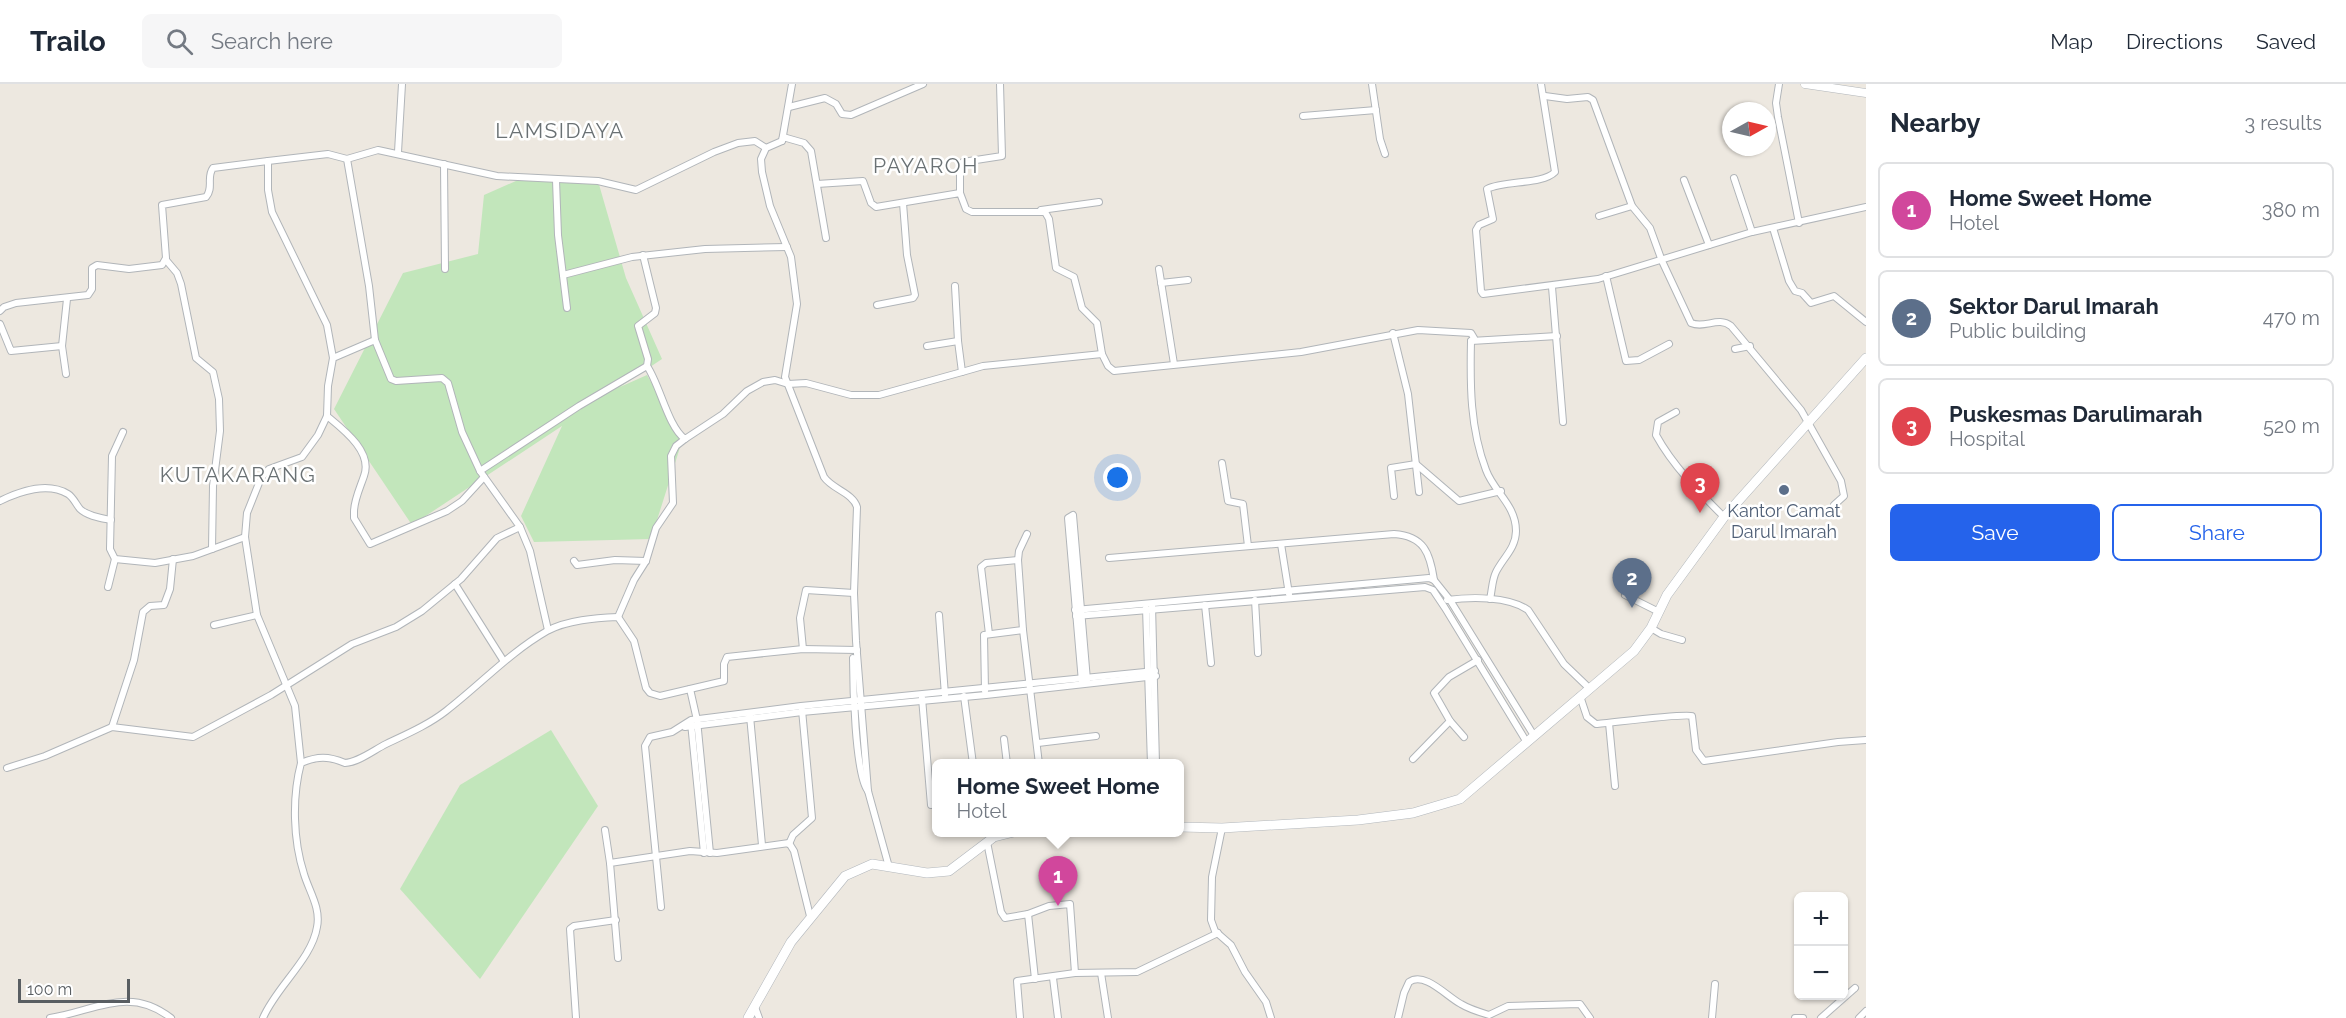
<!DOCTYPE html>
<html lang="en">
<head>
<meta charset="utf-8">
<style>
  :root { --surface:#fff; --page:#f6f6f7; --text:#1f2937; --muted:#747a83; --line:#e0e1e3; --accent:#2563eb }
  body { margin:0; font-family:Raleway,sans-serif; background:var(--page); color:var(--text) }
  .controls { position:absolute; right:18px; bottom:18px; display:grid; overflow:hidden; border-radius:9px; box-shadow:0 2px 4px #0004 }
  .controls button { width:54px; height:54px; display:grid; place-items:center; padding:0; border:0; border-bottom:2px solid var(--line); background:var(--surface); color:var(--text); font:30px sans-serif }
  .compass { position:absolute; left:1722px; top:18px; width:54px; height:54px; border-radius:50%; background:var(--surface); box-shadow:0 2px 4px #0004; rotate:82deg }
  .scale { position:absolute; left:18px; bottom:15px; width:112px; box-sizing:border-box; padding-left:6px; border:3px solid #595e62; border-top:0; font-size:16px; line-height:21px; white-space:nowrap; color:#595e62; -webkit-text-stroke:4px #fff; paint-order:stroke }
  .you { position:absolute; left:1118px; top:394px; width:21px; height:21px; margin:-15px; border:4px solid #fff; border-radius:50%; background:#1a73e8; box-shadow:0 0 0 9px #1a73e833 }
  .badge { display:grid; place-items:center; width:39px; height:39px; border-radius:50%; background:var(--accent); color:#fff; font-size:20px; font-weight:700 }
  .pin { position:absolute; translate:-50% -50px; filter:drop-shadow(0 2px 3px #0008) }
  .pin::after { content:''; position:absolute; top:32px; width:21px; height:18px; background:inherit; clip-path:polygon(0 0,100% 0,50% 100%) }
  .popup { position:absolute; left:932px; top:675px; width:252px; height:78px; box-sizing:border-box; display:grid; place-content:center; border-radius:9px; background:var(--surface); filter:drop-shadow(0 2px 4px #0005); font-size:20px; white-space:nowrap; color:var(--muted) }
  .popup b { font-size:22px; color:var(--text) }
  .popup::after { content:''; position:absolute; left:50%; top:100%; margin-left:-12px; border:12px solid transparent; border-top-color:var(--surface) }
  .list { margin:0; padding:0; list-style:none }
  h2 { display:flex; justify-content:space-between; align-items:center; height:78px; margin:0; padding:0 24px; font-size:26px }
  h2 small { font-size:20px; font-weight:400; color:var(--muted) }
  .list li { display:grid; grid-template-columns:39px 1fr auto; gap:18px; align-items:center; box-sizing:border-box; height:96px; margin:0 12px 12px; padding:0 12px; border:2px solid var(--line); border-radius:9px }
  .list b { display:block; font-size:22px; white-space:nowrap }
  .list p { margin:0; font-size:20px; white-space:nowrap; color:var(--muted) }
  .list em { font-size:20px; font-style:normal; color:var(--muted) }
  .actions { display:flex; gap:12px; padding:18px 24px }
  .actions a { flex:1; padding:14px 0; border:2px solid var(--accent); border-radius:9px; text-align:center; font-size:21px; color:var(--accent) }
  .actions .main { background:var(--accent); color:#fff }
  .icon { flex:none; width:33px; height:33px; fill:none; stroke:currentColor; stroke-width:2; stroke-linecap:round; stroke-linejoin:round }
  .map { position:relative; flex:none; width:1866px; height:934px; overflow:hidden }
  header { display:flex; align-items:center; gap:36px; box-sizing:border-box; height:84px; padding:0 30px; background:var(--surface); border-bottom:2px solid var(--line) }
  header strong { font-size:28px }
  nav { display:flex; gap:33px; margin-inline-start:auto; font-size:21px }
  .search { width:420px; height:54px; background:var(--page); display:flex; align-items:center; gap:15px; box-sizing:border-box; padding:0 21px; border-radius:9px; color:var(--muted); font-size:22px }
  main { display:flex }
  aside { flex:1; background:var(--surface) }
  .map>svg:first-child { display:block }
  .green { fill:#c2e6bb }
  .lines { fill:none; stroke-linecap:round; stroke-linejoin:round }
  .minor-casing { stroke:#b1b5b9; stroke-width:8 }
  .tertiary-casing { stroke:#b1b5b9; stroke-width:9 }
  .secondary-casing { stroke:#b2b7bc; stroke-width:10 }
  .minor { stroke:#fff; stroke-width:6 }
  .tertiary { stroke:#fff; stroke-width:8 }
  .secondary { stroke:#fff; stroke-width:9 }
  .service-dot { fill:#5c6f8a; stroke:#fff; stroke-width:2 }
  .labels { text-anchor:middle; dominant-baseline:central; stroke-width:5; stroke-linejoin:round; paint-order:stroke }
  .service-label { font-size:18px; fill:#4e5e75; stroke:#fff }
  .quarter-label { font-size:21px; letter-spacing:1.5px; fill:#6a7174; stroke:#fff }
</style>
</head>
<body>
<header>
<strong>Trailo</strong>
<div class="search"><svg class="icon" aria-label="search" viewBox="0 0 24 24"><circle cx="10" cy="10" r="6"/><path d="M15 15l6 6"/></svg>Search here</div>
<nav><a>Map</a><a>Directions</a><a>Saved</a></nav>
</header>
<main>
<div class="map">
<svg width="1866" height="934" viewBox="0 0 1866 934">
  <rect width="100%" height="100%" fill="#ede8e0"/>
  <g class="green">
    <polygon points="525,93 598,97 626,194 662,275 620,303 647,291 683,354 651,455 534,458 521,432 562,342 412,441 334,325 403,189 478,170 484,111"/>
    <polygon points="551,646 598,722 480,895 400,805 460,701"/>
  </g>
  <g class="lines">
    <g class="minor-casing">
      <g id="minor">
        <path d="M792,0L782,57L766,64L761,75L762,88L770,122L791,173L797,220L785,293L824,393C832,405 853,409 857,423L854,509L856,557L868,707L889,783"/>
        <polyline points="1372,0 1380,55 1385,70"/>
        <path d="M1541,0L1555,88C1542,101 1505,96 1487,105L1493,135L1479,141L1476,146L1481,207L1483,210L1598,195L1752,148L1866,123"/>
        <polyline points="1779,0 1776,19 1778,33 1799,139"/>
        <path d="M1545,12L1567,15L1588,13L1593,16L1632,122L1650,144L1662,177L1691,239C1705,245 1718,232 1731,242L1801,326L1841,397L1844,412L1834,421"/>
        <polyline points="789,23 825,14 836,20 842,30 851,31 923,0"/>
        <polyline points="1303,32 1376,26"/>
        <polyline points="782,57 783,53 804,59 811,67 826,154"/>
        <polyline points="398,68 402,0"/>
        <polyline points="444,80 445,185"/>
        <polyline points="1734,94 1752,148"/>
        <polyline points="556,96 558,151 567,224"/>
        <polyline points="1684,96 1709,161"/>
        <path d="M817,100L863,97L871,119L876,123L960,109L966,125L972,128H1045L1049,135L1056,184L1074,193L1082,224L1097,239L1102,270L1108,282L1114,287L1301,268L1418,246L1471,249L1474,254L1471,257C1470,301 1470,344 1486,386C1494,408 1516,421 1516,447C1516,464 1503,474 1496,488C1492,496 1492,507 1490,515"/>
        <polyline points="960,109 960,86 963,78 1002,72 1000,0"/>
        <polyline points="1041,126 1099,118"/>
        <polyline points="1599,132 1632,122"/>
        <polyline points="1773,144 1789,197 1795,207 1802,209 1811,219 1834,212 1866,238"/>
        <polyline points="166,176 177,189 181,200 196,274 213,288 219,315 220,347 213,402 212,465"/>
        <polyline points="1159,185 1174,280"/>
        <polyline points="563,191 632,173 705,165 787,163"/>
        <polyline points="1606,192 1626,277 1639,276 1669,260"/>
        <polyline points="1161,199 1188,196"/>
        <polyline points="955,202 958,257"/>
        <polyline points="1552,203 1563,338"/>
        <polyline points="877,221 913,214 915,211 907,171 903,119"/>
        <path d="M0,227L4,223L16,219L88,211L92,205V184L97,181L129,185L162,181L166,174L162,121L206,113C214,104 206,93 213,84L268,77"/>
        <polyline points="0,240 11,267 62,262"/>
        <polyline points="1393,249 1408,310 1419,408"/>
        <polyline points="375,256 391,295 396,297 442,294 448,299 462,348 480,387 520,443 530,467 548,546"/>
        <polyline points="1471,257 1557,252"/>
        <polyline points="1735,265 1750,262"/>
        <polyline points="333,274 327,241 272,128 268,106 268,77 328,70 347,75"/>
        <path d="M647,282C660,301 668,343 685,355L723,330L747,307L763,298L775,296L788,300L806,299L851,311H879L962,288L958,257L927,262"/>
        <polyline points="962,288 983,282 1102,270"/>
        <polyline points="66,290 62,262 67,215"/>
        <path d="M1676,328L1658,338L1656,351C1673,382 1698,407 1724,433"/>
        <path d="M327,332C344,346 373,368 364,392C360,404 354,416 354,428V434L370,460L447,427L462,417L484,393"/>
        <polyline points="123,348 112,372 110,465 115,475 155,479 193,472 245,453"/>
        <polyline points="1222,379 1228,417 1243,420 1248,462"/>
        <polyline points="480,387 579,322 647,282 648,275 638,242 655,229 656,224 643,171"/>
        <polyline points="1394,412 1391,384 1416,380 1459,417 1501,407"/>
        <path d="M0,417C20,407 48,398 68,410C73,413 76,420 80,425C87,432 101,434 111,436"/>
        <polyline points="1027,450 1019,467 1018,476 1023,546 1039,680"/>
        <polyline points="1281,460 1289,510"/>
        <path d="M1109,474L1394,450C1424,452 1430,469 1434,496"/>
        <polyline points="574,477 577,481 615,476 646,477"/>
        <polyline points="455,500 503,576"/>
        <polyline points="108,503 115,475"/>
        <polyline points="1625,511 1659,528"/>
        <polyline points="1255,516 1258,569"/>
        <path d="M1447,516C1471,513 1508,512 1528,526L1564,580L1589,604"/>
        <polyline points="1152,521 1156,680"/>
        <polyline points="1205,521 1211,579"/>
        <polyline points="1146,524 1151,680"/>
        <polyline points="1075,526 1429,494 1434,496 1450,516 1533,650"/>
        <polyline points="939,531 945,611"/>
        <polyline points="1076,532 1425,503 1433,506 1445,524 1526,657"/>
        <polyline points="618,533 634,496 646,477 656,444 673,419 671,372 676,362 685,355"/>
        <polyline points="214,541 257,531"/>
        <polyline points="1651,544 1661,550 1682,556"/>
        <polyline points="989,550 981,483 986,479 1018,476"/>
        <polyline points="803,565 800,534 806,506 854,509"/>
        <path d="M856,575L853,574C853,598 855,691 868,707"/>
        <polyline points="1082,598 1068,434 1073,431 1087,596"/>
        <polyline points="690,605 697,636 710,769"/>
        <polyline points="985,607 984,551 1023,546"/>
        <polyline points="964,612 973,680"/>
        <path d="M1580,612L1587,633L1596,640C1610,639 1685,629 1692,632L1696,666L1704,677L1838,658L1866,656"/>
        <polyline points="922,614 931,721"/>
        <polyline points="750,632 762,761"/>
        <polyline points="691,639 704,769"/>
        <polyline points="1609,639 1615,702"/>
        <polyline points="112,643 134,576 143,528 150,522 164,521 170,505 173,475"/>
        <polyline points="685,643 802,628 986,611 1156,592"/>
        <polyline points="1464,653 1450,637 1434,609 1449,593 1478,576"/>
        <polyline points="1004,655 1007,680"/>
        <polyline points="1038,659 1096,652"/>
        <polyline points="1413,675 1450,637"/>
        <polyline points="301,679 295,622 257,531 245,453 247,429 261,394 269,385 302,373 318,351 327,332 328,302 333,274 375,256 369,202 347,75 378,66 497,92 598,97 636,106 714,68 738,59 755,57 766,64"/>
        <polyline points="7,684 45,672 112,643 193,653 271,611 352,560 396,543 422,527 461,495 497,454 520,443"/>
        <polyline points="1222,744 1212,793 1211,836 1215,847 1231,861 1245,888 1266,918 1271,934"/>
        <polyline points="605,746 610,779"/>
        <polyline points="987,758 1001,828 1005,834 1028,830 1035,895"/>
        <polyline points="789,760 793,751 812,734 802,626"/>
        <polyline points="661,823 645,662 650,653 672,648 691,636 801,622 1155,587"/>
        <polyline points="1028,830 1049,822 1070,820 1075,889"/>
        <polyline points="618,874 610,779 690,767 717,769 789,759 794,767 810,832"/>
        <polyline points="1101,889 1108,934"/>
        <polyline points="1053,894 1058,934"/>
        <polyline points="755,923 759,934"/>
        <path d="M50,934C95,927 129,901 171,934"/>
        <path d="M263,934C276,903 312,875 317,843C321,824 309,807 304,790C293,756 292,713 301,679C318,672 328,672 345,679C359,678 374,666 386,660C407,650 428,641 446,627C481,600 509,569 547,547C567,536 596,534 618,533L634,557L646,604L650,609L660,612L724,597V580L727,573L803,565L857,566"/>
        <polyline points="576,934 570,845 574,842 616,836"/>
        <polyline points="1020,934 1017,897 1075,889 1137,888 1218,849"/>
        <path d="M1398,934L1404,909L1409,898C1425,887 1447,913 1461,920C1469,925 1479,928 1489,931L1508,922L1580,920L1590,934"/>
        <polyline points="1712,934 1715,900"/>
        <polyline points="1795,934 1803,934"/>
        <polyline points="1821,934 1855,904"/>
        <polyline points="1859,934 1866,927"/>
      </g>
    </g>
    <g class="tertiary-casing">
      <polyline id="tertiary" points="1805,0 1866,9"/>
    </g>
    <g class="secondary-casing">
      <g id="secondary">
        <polyline points="1180,743 1222,744 1358,736 1413,729 1460,715 1634,567 1651,544 1667,511 1724,433 1866,274"/>
        <polyline points="748,934 791,858 845,792 872,780 927,789 949,787 994,753 1014,748"/>
      </g>
    </g>
    <use href="#minor" class="minor"/>
    <use href="#tertiary" class="tertiary"/>
    <use href="#secondary" class="secondary"/>
  </g>
  <circle class="service-dot" cx="1784" cy="406" r="6"/>
  <g class="labels">
    <g class="service-label">
      <text x="1784" y="426">Kantor Camat<tspan x="1784" dy="21">Darul Imarah</tspan></text>
    </g>
    <g class="quarter-label">
      <text x="560" y="46">LAMSIDAYA</text>
      <text x="926" y="81">PAYAROH</text>
      <text x="238" y="390">KUTAKARANG</text>
    </g>
  </g>
</svg>
<div class="controls">
<button>+</button>
<button>−</button>
</div>
<svg class="compass" viewBox="-18 -18 36 36"><path d="M0-13l5 13h-10z" fill="#e53935"/><path d="M0 13l5-13h-10z" fill="#747a83"/></svg>
<div class="scale">100 m</div>
<div class="you"></div>
<div class="pin badge" style="left:1058px;top:822px;background:#d1479c">1</div>
<div class="popup"><b>Home Sweet Home</b>Hotel</div>
<div class="pin badge" style="left:1632px;top:524px;background:#5c6f8a">2</div>
<div class="pin badge" style="left:1700px;top:429px;background:#e0444e">3</div>
</div>
<aside>
<h2>Nearby<small>3 results</small></h2>
<ul class="list">
<li><span class="badge" style="background:#d1479c">1</span><div><b>Home Sweet Home</b><p>Hotel</p></div><em>380 m</em></li>
<li><span class="badge" style="background:#5c6f8a">2</span><div><b>Sektor Darul Imarah</b><p>Public building</p></div><em>470 m</em></li>
<li><span class="badge" style="background:#e0444e">3</span><div><b>Puskesmas Darulimarah</b><p>Hospital</p></div><em>520 m</em></li>
</ul>
<div class="actions"><a class="main">Save</a><a>Share</a></div>
</aside>
</main>
</body>
</html>
